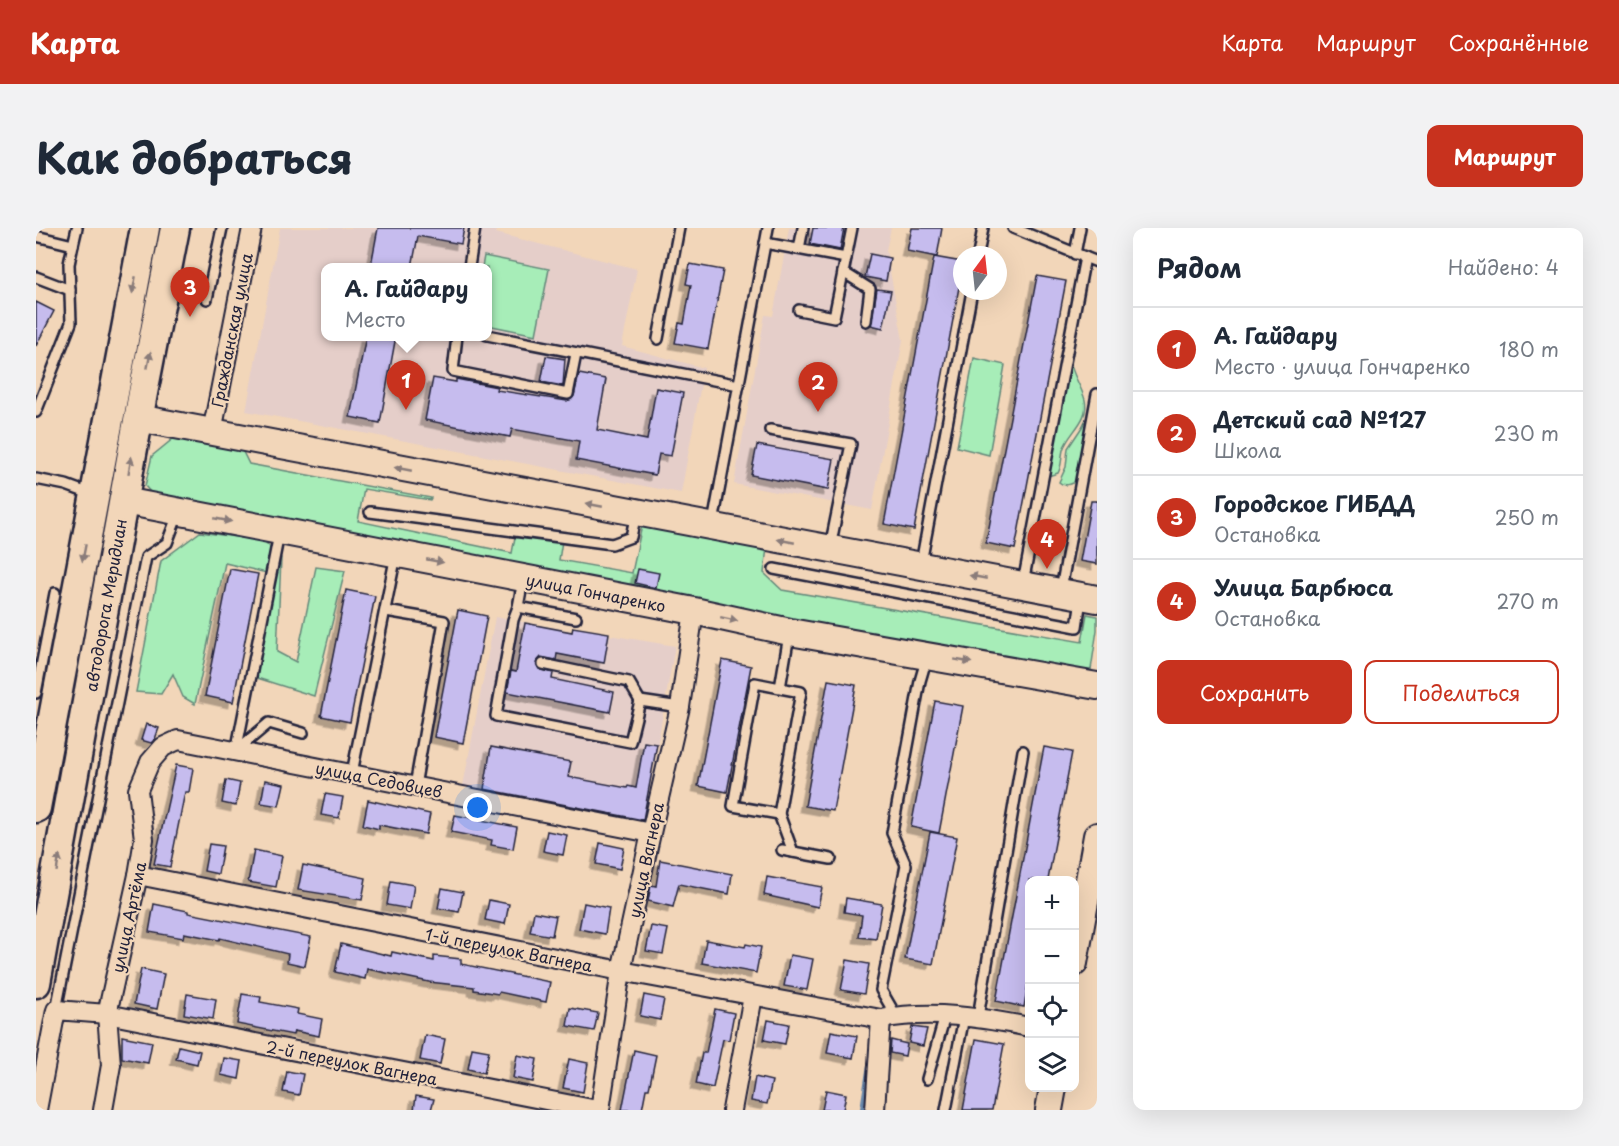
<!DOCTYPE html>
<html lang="ru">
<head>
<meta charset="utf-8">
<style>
  :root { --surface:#fff; --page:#f2f2f3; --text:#1f2937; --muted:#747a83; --line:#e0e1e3; --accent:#c8321e }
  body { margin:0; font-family:"Playpen Sans",sans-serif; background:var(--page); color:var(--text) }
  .controls { position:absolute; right:18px; bottom:18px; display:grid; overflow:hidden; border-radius:12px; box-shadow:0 6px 24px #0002 }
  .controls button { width:54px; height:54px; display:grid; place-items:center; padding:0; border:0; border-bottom:2px solid var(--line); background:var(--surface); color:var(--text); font:30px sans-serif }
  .compass { position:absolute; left:917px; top:18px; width:54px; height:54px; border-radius:50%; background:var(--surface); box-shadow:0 6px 24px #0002; rotate:15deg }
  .you { position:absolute; left:442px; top:580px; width:21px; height:21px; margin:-15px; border:4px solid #fff; border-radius:50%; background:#1a73e8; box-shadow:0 0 0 9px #1a73e833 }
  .badge { display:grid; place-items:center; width:39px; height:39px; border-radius:50%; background:var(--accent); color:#fff; font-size:20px; font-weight:700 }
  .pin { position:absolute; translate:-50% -50px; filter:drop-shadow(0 2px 3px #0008) }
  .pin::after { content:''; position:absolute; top:32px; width:21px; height:18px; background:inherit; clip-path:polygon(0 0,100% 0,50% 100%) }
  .popup { position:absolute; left:285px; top:35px; width:171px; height:78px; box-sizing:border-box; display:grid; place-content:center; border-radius:12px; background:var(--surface); filter:drop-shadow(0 2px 4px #0005); font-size:20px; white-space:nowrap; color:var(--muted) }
  .popup b { font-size:22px; color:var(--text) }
  .popup::after { content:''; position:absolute; left:50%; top:100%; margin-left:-12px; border:12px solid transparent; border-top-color:var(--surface) }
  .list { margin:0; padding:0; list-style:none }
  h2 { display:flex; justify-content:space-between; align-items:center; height:78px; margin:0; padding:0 24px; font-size:26px }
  h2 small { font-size:20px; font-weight:400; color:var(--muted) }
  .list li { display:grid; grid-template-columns:39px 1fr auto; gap:18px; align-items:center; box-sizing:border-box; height:84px; padding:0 24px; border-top:2px solid var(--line) }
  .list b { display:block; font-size:22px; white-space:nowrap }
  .list p { margin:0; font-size:20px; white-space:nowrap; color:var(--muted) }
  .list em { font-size:20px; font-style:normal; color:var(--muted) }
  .actions { display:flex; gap:12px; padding:18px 24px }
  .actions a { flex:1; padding:14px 0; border:2px solid var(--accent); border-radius:12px; text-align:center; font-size:21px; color:var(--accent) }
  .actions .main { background:var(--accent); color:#fff }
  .icon { flex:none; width:33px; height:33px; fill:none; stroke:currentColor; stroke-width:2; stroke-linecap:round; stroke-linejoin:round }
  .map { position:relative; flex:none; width:1061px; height:882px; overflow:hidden; border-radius:12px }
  header { display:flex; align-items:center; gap:36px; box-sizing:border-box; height:84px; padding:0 30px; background:var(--accent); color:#fff }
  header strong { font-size:28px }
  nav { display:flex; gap:33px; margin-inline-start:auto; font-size:21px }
  .intro { display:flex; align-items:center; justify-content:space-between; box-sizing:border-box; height:144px; padding:0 36px }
  h1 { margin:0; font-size:42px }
  .button { padding:15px 27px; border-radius:12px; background:var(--accent); color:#fff; font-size:21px; font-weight:700 }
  main { display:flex; gap:36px; padding:0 36px }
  aside { flex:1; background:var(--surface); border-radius:12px; box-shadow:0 6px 24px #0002 }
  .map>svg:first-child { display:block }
  .built { fill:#e5cec9; fill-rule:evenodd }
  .green { fill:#a7edb8; stroke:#64887a; stroke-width:1.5 }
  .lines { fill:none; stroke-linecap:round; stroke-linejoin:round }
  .stream { stroke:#6887aa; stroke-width:4.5 }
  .building { fill:#c6bcee; stroke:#22223b; stroke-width:1.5; filter:url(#shadow) }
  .lane-casing { stroke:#22223b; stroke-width:14 }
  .street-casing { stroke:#22223b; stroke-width:22 }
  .secondary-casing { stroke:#22223b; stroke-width:30 }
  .primary-casing { stroke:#22223b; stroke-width:33 }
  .lane { stroke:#f2d6b9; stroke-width:9 }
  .street { stroke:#f2d6b9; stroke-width:18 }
  .secondary { stroke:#f2d6b9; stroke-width:26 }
  .primary { stroke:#f2d6b9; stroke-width:28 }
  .oneway { fill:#8a7c7a }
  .labels { text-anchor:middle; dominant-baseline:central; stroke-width:4.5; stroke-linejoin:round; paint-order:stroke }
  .street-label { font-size:16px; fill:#22223b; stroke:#f2d6b9 }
</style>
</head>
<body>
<header>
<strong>Карта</strong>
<nav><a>Карта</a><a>Маршрут</a><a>Сохранённые</a></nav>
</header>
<div class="intro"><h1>Как добраться</h1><a class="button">Маршрут</a></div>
<main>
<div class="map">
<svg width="1061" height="882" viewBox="0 0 1061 882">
  <defs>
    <filter id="shadow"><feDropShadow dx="-5.5" dy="5.5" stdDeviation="0" flood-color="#0004"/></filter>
  </defs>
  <rect width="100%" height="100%" fill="#f2d6b9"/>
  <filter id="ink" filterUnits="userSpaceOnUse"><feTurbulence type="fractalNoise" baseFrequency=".0167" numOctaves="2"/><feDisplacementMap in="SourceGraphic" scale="12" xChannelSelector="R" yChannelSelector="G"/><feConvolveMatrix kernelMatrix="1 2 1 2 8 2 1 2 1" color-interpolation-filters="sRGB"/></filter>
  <g filter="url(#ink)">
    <g class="built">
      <path d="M244,0H460V5L601,41L586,118L668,140L645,265L210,183ZM289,39H451V108H289Z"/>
      <polygon points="753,0 855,0 850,22 867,112 836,282 698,256 729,87 737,88"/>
      <polygon points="459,389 536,403 537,399 573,405 573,407 639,418 608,592 427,558"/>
    </g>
    <g class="green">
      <polygon points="448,28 513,41 500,107 451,97 451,39 446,39"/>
      <polygon points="938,130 969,137 953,227 921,219"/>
      <path d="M1034,132C1036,147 1045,157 1049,172C1054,192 1032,205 1027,222C1025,231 1026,238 1022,245L1012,248Z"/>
      <path d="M1054,183L1040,253C1034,257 1028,259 1023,254L1030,239L1032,220L1046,199Z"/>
      <polygon points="138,210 206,222 213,236 395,270 394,272 328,261 322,293 476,325 480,304 526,313 523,332 596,345 606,297 731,319 728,345 746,362 1046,414 1051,386 1061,388 1061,402 1054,448 121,272 109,258 116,228"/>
      <polygon points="164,304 228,313 245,330 241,424 260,434 280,339 309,343 278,468 221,450 231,345 189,335 159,476 147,469 137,446 125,466 100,464 125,333"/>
    </g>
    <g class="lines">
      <polyline class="stream" points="826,882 833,838"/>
    </g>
    <g class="building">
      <polygon points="342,0 428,0 425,16 382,8 376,39 348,39 335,37"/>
      <polygon points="777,0 808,0 804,22 774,16"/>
      <polygon points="876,0 906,0 901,29 871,23"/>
      <polygon points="834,26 854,30 850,53 829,49"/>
      <polygon points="898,29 926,34 926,43 878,302 848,296"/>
      <polygon points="654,36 687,42 672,121 639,115 643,95 648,96 655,57 650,56"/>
      <polygon points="1001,48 1030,53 979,321 950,315"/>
      <polygon points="841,61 855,63 847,100 835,97"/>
      <polygon points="0,74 18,83 0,118"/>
      <polygon points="330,108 360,108 344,195 314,189"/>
      <polygon points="510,128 529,131 527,158 505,154"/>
      <polygon points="543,146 570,151 561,202 611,212 620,160 647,165 635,228 623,226 619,247 540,232 543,213 476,201 474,209 389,192 397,150 420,154 420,151 461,159 460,162 531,173 538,168"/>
      <polygon points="721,217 798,231 792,262 715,247"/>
      <polygon points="1055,273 1061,273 1061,336 1044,333"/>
      <polygon points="194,341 222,346 197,474 169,468"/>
      <polygon points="602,341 623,345 620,360 599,355"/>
      <polygon points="310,362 339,368 314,494 285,488"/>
      <polygon points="422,382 451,388 427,515 398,509"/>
      <polygon points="489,395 536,404 537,399 573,405 568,435 521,426 520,432 505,429 500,435 503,441 517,445 516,451 578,464 574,484 471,464 475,443 480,444"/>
      <polygon points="686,432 715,438 691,564 662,558"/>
      <polygon points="792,452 820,457 797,583 769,578"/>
      <polygon points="899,473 927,478 903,605 875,599"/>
      <polygon points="110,496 123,500 119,511 115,515 105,512"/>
      <polygon points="608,514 621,516 607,592 448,561 455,519 535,534 532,549 591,560 592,558 600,560"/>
      <polygon points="1008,519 1036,524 1012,652 993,652 993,749 988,779 960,773"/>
      <polygon points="140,537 157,540 153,564 149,564 134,639 118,636"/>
      <polygon points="190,552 204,555 200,578 186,575"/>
      <polygon points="229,552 248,556 243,578 225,575"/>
      <polygon points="289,566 307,569 303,590 285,587"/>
      <polygon points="332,572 394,586 390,606 343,597 343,601 327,597"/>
      <polygon points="419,587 481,599 477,621 455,617 456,612 415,604"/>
      <polygon points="511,603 531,607 527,627 507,623"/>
      <polygon points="894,604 921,609 897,736 869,731"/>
      <polygon points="564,615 588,620 584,641 560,636"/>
      <polygon points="173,616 187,618 182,646 168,643"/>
      <polygon points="218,622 246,628 240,659 212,654"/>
      <polygon points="624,632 696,646 693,666 643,656 637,679 612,673 615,657 620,658"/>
      <polygon points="267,637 330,650 326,672 262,662"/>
      <polygon points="731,649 786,659 782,679 728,667"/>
      <polygon points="355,653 378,657 374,681 351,677"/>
      <polygon points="406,660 427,664 423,684 402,680"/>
      <polygon points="810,670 846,676 840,711 823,709 826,687 808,684"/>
      <polygon points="453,672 473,676 469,696 449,692"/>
      <polygon points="548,675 573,680 569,706 543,701"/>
      <polygon points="118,676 152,683 152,685 275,709 269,738 251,734 252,726 184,710 183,712 148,705 147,710 113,704"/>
      <polygon points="498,684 520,688 516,708 494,704"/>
      <polygon points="615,698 632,701 627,726 610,723"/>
      <polygon points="670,712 709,719 710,716 725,719 720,745 666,735"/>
      <polygon points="305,716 355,728 356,724 398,733 398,728 425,731 425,736 514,754 510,774 463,764 462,766 438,762 438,759 393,754 331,741 329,751 299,744"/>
      <polygon points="754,727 777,731 771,762 748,758"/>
      <polygon points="811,732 833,736 828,766 805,762"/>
      <polygon points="105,741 128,746 121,781 98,776"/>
      <polygon points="151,766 180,771 177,791 148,786"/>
      <polygon points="206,766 225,769 224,774 262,781 261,786 286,791 283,808 258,803 257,807 201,796"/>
      <polygon points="608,767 628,771 624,792 604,788"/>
      <polygon points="534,780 562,785 558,803 531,798"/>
      <polygon points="679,781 698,785 693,812 687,811 677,860 660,856 666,825 670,825"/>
      <polygon points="732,792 753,796 749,816 728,812"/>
      <polygon points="876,799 891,801 887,818 873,815"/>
      <polygon points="795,803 821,808 817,830 791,825"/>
      <polygon points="389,807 409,811 404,836 384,832"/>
      <polygon points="86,808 116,814 112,835 86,830"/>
      <polygon points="940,811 968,816 956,882 927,882"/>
      <polygon points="855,812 871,816 869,828 854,825"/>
      <polygon points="143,818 164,823 161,836 140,831"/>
      <polygon points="436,820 453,823 448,845 432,841"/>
      <polygon points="598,822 620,827 613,861 610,861 606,882 586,882"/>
      <polygon points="481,827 501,831 497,854 477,850"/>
      <polygon points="188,830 206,833 203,851 185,847"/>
      <polygon points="533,831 552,835 547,864 527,860"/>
      <polygon points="251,843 267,846 263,867 247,864"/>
      <polygon points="719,849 736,853 731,876 715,873"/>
      <polygon points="790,862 810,866 807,882 786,882"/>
      <polygon points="380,868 398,871 395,882 378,882"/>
    </g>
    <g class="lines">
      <g class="lane-casing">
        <g id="lane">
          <polyline points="977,0 1061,34"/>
          <polyline points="0,8 37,17 33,36 35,95 0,184"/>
          <polyline points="729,15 810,30 816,0"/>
          <polyline points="37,17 41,0"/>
          <polyline points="763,21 767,0"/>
          <polyline points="1039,26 1044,0"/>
          <polyline points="942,27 947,0"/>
          <polyline points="433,39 439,0"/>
          <polyline points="807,44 834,61 830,93"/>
          <polyline points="0,49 34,62"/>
          <polyline points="171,71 186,0"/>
          <polyline points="763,82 798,89 810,30"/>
          <polyline points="451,107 703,157"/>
          <polyline points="421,108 417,143 532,166 540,126"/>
          <polyline points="622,111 643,0"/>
          <polyline points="734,202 815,216 794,319"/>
          <polyline points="0,251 30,257 57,267"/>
          <polyline points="334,284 576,316 595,309 600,285"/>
          <polyline points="677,295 732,0"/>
          <polyline points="885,335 936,63"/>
          <polyline points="738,341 1041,399 1045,371"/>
          <polyline points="487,352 482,379 477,392 460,488 594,514 604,473 644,479"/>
          <polyline points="987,355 1049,29"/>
          <polyline points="1025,361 1061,166"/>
          <polyline points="482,379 540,390"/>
          <polyline points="350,383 408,393 379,558"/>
          <polyline points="507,436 593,454 604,473"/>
          <polyline points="744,460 719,455 697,578 743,586 765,464 744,460 753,407"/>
          <polyline points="0,465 19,365"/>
          <polyline points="201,522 233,495 267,505"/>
          <polyline points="200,524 243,306"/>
          <polyline points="316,545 360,327"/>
          <polyline points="743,586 757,624"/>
          <polyline points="746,622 795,631"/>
          <polyline points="20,782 110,329 131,315 142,286"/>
          <polyline points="860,788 845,762 870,637 856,605 884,453 891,429"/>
          <polyline points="942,789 987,523"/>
          <polyline points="891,851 909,788"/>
          <polyline points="910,882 928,789"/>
        </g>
      </g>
      <g class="street-casing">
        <g id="street">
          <polyline points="176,204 216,0"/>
          <path d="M102,647L585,743L845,791C895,782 944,789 993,799"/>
          <polyline points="1,882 20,782 71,786 561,882"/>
          <polyline points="67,882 75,837 71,786 102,647 108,611 102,562 114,534 127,519 142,512 615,605"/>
          <polyline points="564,882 585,743 615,605 644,479 658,383"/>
          <polyline points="696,882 717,768"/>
          <polyline points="839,882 845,791"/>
        </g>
      </g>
      <g class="secondary-casing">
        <g id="secondary">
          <polyline points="102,190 1061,371"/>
          <polyline points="88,273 658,383 754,404 1061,458"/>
          <polyline points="1038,735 1061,608"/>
          <polyline points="1013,882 1017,860"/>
        </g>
      </g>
      <g class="primary-casing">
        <g id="primary">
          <polyline points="0,580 109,0"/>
          <polyline points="0,755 107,165 139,0"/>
        </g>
      </g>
      <use href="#lane" class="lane"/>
      <use href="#street" class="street"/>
      <use href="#secondary" class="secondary"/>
      <use href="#primary" class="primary"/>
    </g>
    <defs><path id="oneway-solid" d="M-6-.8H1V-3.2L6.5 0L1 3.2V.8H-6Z" transform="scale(1.5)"/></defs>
    <g class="oneway">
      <use href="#oneway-solid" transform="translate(98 57) rotate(101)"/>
      <use href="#oneway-solid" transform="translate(113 132) rotate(-79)"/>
      <use href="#oneway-solid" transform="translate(94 237) rotate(-80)"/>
      <use href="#oneway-solid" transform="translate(367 241) rotate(-169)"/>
      <use href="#oneway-solid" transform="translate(558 277) rotate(-169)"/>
      <use href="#oneway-solid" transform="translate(187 292) rotate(11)"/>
      <use href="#oneway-solid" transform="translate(750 313) rotate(-169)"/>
      <use href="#oneway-solid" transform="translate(48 325) rotate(101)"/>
      <use href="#oneway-solid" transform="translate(399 333) rotate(11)"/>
      <use href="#oneway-solid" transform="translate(942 349) rotate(-169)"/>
      <use href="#oneway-solid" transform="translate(693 391) rotate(12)"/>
      <use href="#oneway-solid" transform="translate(927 433) rotate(10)"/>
      <use href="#oneway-solid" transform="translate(22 635) rotate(-80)"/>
    </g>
  </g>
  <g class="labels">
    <g class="street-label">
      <text transform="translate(195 102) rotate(-79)">Гражданская улица</text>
      <text transform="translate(560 364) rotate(11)">улица Гончаренко</text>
      <text transform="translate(69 377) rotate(-80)">автодорога Меридиан</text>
      <text transform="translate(343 551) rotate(11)">улица Седовцев</text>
      <text transform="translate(609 632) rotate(-78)">улица Вагнера</text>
      <text transform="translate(92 689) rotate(-78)">улица Артёма</text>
      <text transform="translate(473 721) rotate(11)">1-й переулок Вагнера</text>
      <text transform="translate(316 834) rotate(11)">2-й переулок Вагнера</text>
    </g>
  </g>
</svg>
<div class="controls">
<button>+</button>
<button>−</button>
<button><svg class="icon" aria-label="locate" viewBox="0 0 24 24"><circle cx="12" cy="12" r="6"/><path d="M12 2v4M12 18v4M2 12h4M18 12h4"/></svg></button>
<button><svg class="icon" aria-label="layers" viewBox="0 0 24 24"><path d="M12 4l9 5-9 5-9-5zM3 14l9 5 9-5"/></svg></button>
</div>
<svg class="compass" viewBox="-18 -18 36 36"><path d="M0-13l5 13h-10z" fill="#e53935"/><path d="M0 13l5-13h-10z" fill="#747a83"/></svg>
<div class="you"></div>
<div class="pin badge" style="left:370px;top:182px">1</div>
<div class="popup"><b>А. Гайдару</b>Место</div>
<div class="pin badge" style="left:782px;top:184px">2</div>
<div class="pin badge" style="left:154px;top:89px">3</div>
<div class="pin badge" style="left:1011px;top:341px">4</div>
</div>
<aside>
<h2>Рядом<small>Найдено: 4</small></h2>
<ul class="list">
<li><span class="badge">1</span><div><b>А. Гайдару</b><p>Место · улица Гончаренко</p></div><em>180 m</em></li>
<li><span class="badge">2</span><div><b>Детский сад №127</b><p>Школа</p></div><em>230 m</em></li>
<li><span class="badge">3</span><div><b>Городское ГИБДД</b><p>Остановка</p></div><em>250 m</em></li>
<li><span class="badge">4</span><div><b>Улица Барбюса</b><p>Остановка</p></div><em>270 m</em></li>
</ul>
<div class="actions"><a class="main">Сохранить</a><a>Поделиться</a></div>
</aside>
</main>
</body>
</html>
